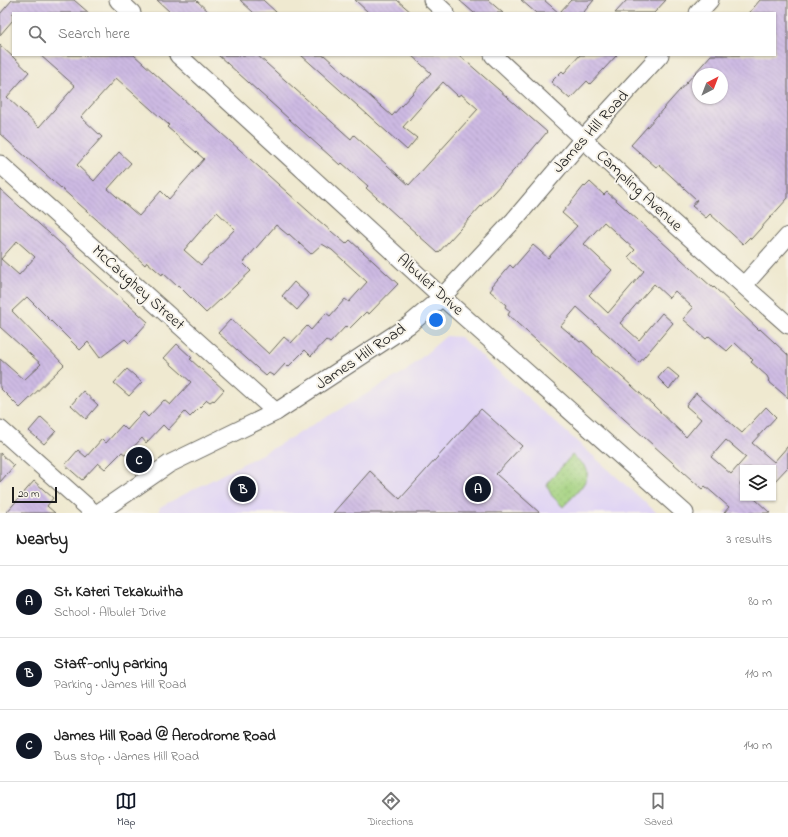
<!DOCTYPE html>
<html lang="en">
<head>
<meta charset="utf-8">
<style>
  :root { --surface:#fff; --page:#f2f2f2; --text:#222; --muted:#767676; --line:#e0e0e0; --accent:#111827 }
  body { margin:0; font-family:"Indie Flower",sans-serif; background:var(--page); color:var(--text) }
  .controls { position:absolute; right:12px; bottom:12px; display:grid; overflow:hidden; border-radius:0px; box-shadow:0 1px 3px #0004 }
  .controls button { width:36px; height:36px; display:grid; place-items:center; padding:0; border:0; border-bottom:1px solid var(--line); background:var(--surface); color:var(--text); font:20px sans-serif }
  .compass { position:absolute; left:692px; top:68px; width:36px; height:36px; border-radius:50%; background:var(--surface); box-shadow:0 1px 3px #0004; rotate:42deg }
  .scale { position:absolute; left:12px; bottom:10px; width:45px; box-sizing:border-box; padding-left:4px; border:2px solid #1c1c1c; border-top:0; font-size:11px; line-height:14px; white-space:nowrap; color:#1c1c1c; -webkit-text-stroke:3px #f7f3e8; paint-order:stroke }
  .you { position:absolute; left:436px; top:320px; width:14px; height:14px; margin:-10px; border:3px solid #fff; border-radius:50%; background:#1a73e8; box-shadow:0 0 0 6px #1a73e833 }
  .badge { display:grid; place-items:center; width:26px; height:26px; border-radius:50%; background:var(--accent); color:#fff; font-size:13px; font-weight:700 }
  .pin { position:absolute; translate:-50% -50%; border:2px solid #fff; box-shadow:0 1px 4px #0006 }
  .list { margin:0; padding:0; list-style:none }
  h2 { display:flex; justify-content:space-between; align-items:center; height:52px; margin:0; padding:0 16px; font-size:17px }
  h2 small { font-size:13px; font-weight:400; color:var(--muted) }
  .list li { display:grid; grid-template-columns:26px 1fr auto; gap:12px; align-items:center; box-sizing:border-box; height:72px; padding:0 16px; border-top:1px solid var(--line) }
  .list b { display:block; font-size:15px; white-space:nowrap }
  .list p { margin:0; font-size:13px; white-space:nowrap; color:var(--muted) }
  .list em { font-size:13px; font-style:normal; color:var(--muted) }
  .icon { flex:none; width:22px; height:22px; fill:none; stroke:currentColor; stroke-width:2; stroke-linecap:round; stroke-linejoin:round }
  .map { position:relative; flex:none; width:788px; height:513px; overflow:hidden }
  .search { position:absolute; background:var(--surface); box-shadow:0 1px 3px #0004; left:12px; right:12px; top:12px; height:44px; display:flex; align-items:center; gap:10px; box-sizing:border-box; padding:0 14px; border-radius:0px; color:var(--muted); font-size:15px }
  .sheet { height:268px; background:var(--surface) }
  nav { display:flex; justify-content:space-around; align-items:center; box-sizing:border-box; height:56px; border-top:1px solid var(--line); background:var(--surface); font-size:11px; color:var(--muted) }
  nav a { display:grid; justify-items:center; gap:2px }
  nav .on { color:var(--accent) }
  .map>svg:first-child { display:block }
  .built { fill:#e0d4f4 }
  .park { fill:url(#park-dots); stroke:#60764e }
  .building { fill:url(#building-back-hatch); fill-rule:evenodd }
  .lines { fill:none; stroke-linecap:round; stroke-linejoin:round }
  .minor-casing { stroke:#66645b; stroke-width:19 }
  .minor { stroke:#fff; stroke-width:17 }
  .labels { text-anchor:middle; dominant-baseline:central; stroke-width:4; stroke-linejoin:round; paint-order:stroke }
  .street-label { font-size:16px; fill:#1c1c1c; stroke:#f7f3e8 }
</style>
</head>
<body>
<div class="map">
<svg width="788" height="513" viewBox="0 0 788 513">
  <defs>
    <pattern id="park-dots" width="8" height="8" patternUnits="userSpaceOnUse"><rect width="8" height="8" fill="#a3d17f"/><path d="M2 2h.1M6 6h.1" fill="none" stroke="#8cb36d" stroke-width="1.8" stroke-linecap="round"/></pattern>
    <pattern id="building-back-hatch" width="6" height="6" patternUnits="userSpaceOnUse"><rect width="6" height="6" fill="#cdbae3"/><path d="M-1 5l2 2M0 0l6 6M5-1l2 2" fill="none" stroke="#af9fc2"/></pattern>
  </defs>
  <rect width="100%" height="100%" fill="#f7f3e8"/>
  <filter id="ink" filterUnits="userSpaceOnUse"><feTurbulence type="fractalNoise" baseFrequency=".025" numOctaves="2"/><feDisplacementMap in="SourceGraphic" scale="8" xChannelSelector="R" yChannelSelector="G"/><feConvolveMatrix kernelMatrix="1 2 1 2 8 2 1 2 1" color-interpolation-filters="sRGB"/></filter>
  <filter id="wash" filterUnits="userSpaceOnUse"><feTurbulence type="fractalNoise" baseFrequency=".012" numOctaves="4" result="noise"/><feDisplacementMap in="SourceGraphic" scale="16" xChannelSelector="R" yChannelSelector="G"/><feGaussianBlur stdDeviation="0.9" result="paint"/><feColorMatrix in="noise" values="0 0 0 0 0 0 0 0 0 0 0 0 0 0 0 0 0 1.4 0 .05"/><feComposite in="paint" operator="in"/></filter>
  <g filter="url(#wash)">
    <rect width="100%" height="100%" fill="#efe9d0"/>
    <polygon class="built" points="446,336 460,337 657,513 158,513 160,507 273,448 406,371"/>
    <path class="park" d="M572,455C576,459 583,463 586,468C593,480 571,498 563,507L552,496L547,486L549,481Z"/>
    <g id="blocks">
      <g class="building">
        <polygon points="12,0 74,0 89,13 13,13 13,20 0,35 0,14"/>
        <polygon points="157,0 196,0 210,13 171,13"/>
        <polygon points="240,0 263,0 277,13 254,13"/>
        <polygon points="355,0 397,0 412,13 369,13"/>
        <polygon points="459,0 488,0 503,13 474,13"/>
        <polygon points="521,0 544,0 559,13 536,13"/>
        <polygon points="571,0 594,0 583,13 559,13"/>
        <polygon points="627,0 666,0 654,13 615,13"/>
        <path d="M760,0H788V198L751,239L750,237L743,244L710,214L706,218L692,206L697,200L659,165L656,167L631,145L711,55H775V13H749ZM698,74H722V98H698Z"/>
        <path d="M0,45L29,72L7,97L39,127L75,86L40,55H134L317,219L346,244L350,240L398,284L369,314L366,312L349,329L346,326L330,343L326,340L311,356L305,350L288,367L285,364L274,376L269,373L266,376L218,333L231,319L269,354L284,337L291,343L307,326L311,330L326,313L330,316L345,299L349,302L367,282L332,250L322,244L311,254L289,234L288,235L276,225L243,263L251,271L206,313L178,285L177,286L163,273L162,275L147,262L145,265L105,227L0,134ZM116,78L169,125L167,127L204,159L169,199L161,191L139,216L108,189L131,163L119,152L94,181L77,165L102,137L81,117ZM217,212L235,229L201,265L184,250Z"/>
        <polygon points="218,55 257,55 351,139 354,135 409,185 478,109 461,94 458,96 443,82 403,127 417,138 407,150 301,55 324,55 392,116 431,73 411,55 459,55 547,132 525,158 438,253 366,188 368,186 342,163 340,165"/>
        <polygon points="580,55 617,55 590,84 587,81 570,99 551,82 562,71 564,73"/>
        <path d="M590,182L604,195L607,192L713,288L714,287L759,330L760,329L788,355V398L768,381L769,380L767,376L751,362L753,360L735,343L727,351L709,336L706,339L683,319L693,308L675,291L669,298L654,284L620,323L639,340L662,313L673,323L639,363L577,307L561,326L580,342L582,341L593,351L592,352L611,369L612,368L652,404L686,437L701,419L686,406L696,393L742,433L766,407L776,417L752,443L774,462L788,446V467L773,483V468H743V481L740,484L743,488V498H754L770,513H724L729,507L705,486L702,489L517,323L508,315L510,311L505,307L506,305L490,291L493,287L492,286L510,265L513,268L533,245L548,258L577,226L562,213L584,186L585,187ZM604,222L635,250L628,257L644,271L608,313L589,295L612,270L584,244ZM726,440L746,457L731,474L711,457Z"/>
        <path d="M0,189L148,322L129,343L125,339L100,358L88,342L80,350L27,297L12,311L64,365L20,408L0,388V359L24,380L41,364L0,327ZM17,241L35,257L19,275L1,259Z"/>
        <polygon points="294,282 309,296 297,310 282,296"/>
        <polygon points="177,344 192,358 190,359 224,390 214,401 213,400 210,402 207,400 190,417 185,412 168,430 163,425 146,443 142,438 126,455 122,452 105,469 98,463 82,480 65,465 78,450 86,457 102,439 106,443 122,425 127,430 143,412 148,417 164,400 170,405 191,382 164,358"/>
        <polygon points="667,367 679,377 669,389 658,378"/>
        <polygon points="127,369 142,382 129,396 114,383"/>
        <polygon points="83,391 98,405 86,419 71,405"/>
        <polygon points="481,409 522,446 496,474 540,513 333,513 370,471 400,499"/>
        <polygon points="41,417 56,431 44,444 29,431"/>
        <polygon points="0,453 14,466 0,482"/>
        <polygon points="34,481 53,498 47,506 55,513 6,513"/>
      </g>
    </g>
  </g>
  <g filter="url(#ink)">
    <use href="#blocks" fill-opacity="0" stroke="#66645b" stroke-width="1"/>
    <g class="lines">
      <g class="minor-casing">
        <g id="minor">
          <polyline points="118,0 132,13"/>
          <polyline points="432,0 446,13"/>
          <polyline points="698,13 710,0"/>
          <polyline points="178,55 442,297 685,513"/>
          <polyline points="493,55 670,220 788,325"/>
          <polyline points="0,164 276,412"/>
          <polyline points="744,285 788,236"/>
          <polyline points="0,429 94,513"/>
          <polyline points="98,513 169,464 276,412 409,325 442,297 514,220 583,139 660,55"/>
        </g>
      </g>
      <use href="#minor" class="minor"/>
    </g>
  </g>
  <g class="labels">
    <g class="street-label">
      <text transform="translate(591 132) rotate(-48)">James Hill Road</text>
      <text transform="translate(639 191) rotate(43)">Campling Avenue</text>
      <text transform="translate(430 285) rotate(42)">Albulet Drive</text>
      <text transform="translate(138 288) rotate(42)">McCaughey Street</text>
      <text transform="translate(361 357) rotate(-34)">James Hill Road</text>
    </g>
  </g>
</svg>
<div class="controls">
<button><svg class="icon" aria-label="layers" viewBox="0 0 24 24"><path d="M12 4l9 5-9 5-9-5zM3 14l9 5 9-5"/></svg></button>
</div>
<svg class="compass" viewBox="-18 -18 36 36"><path d="M0-13l5 13h-10z" fill="#e53935"/><path d="M0 13l5-13h-10z" fill="#767676"/></svg>
<div class="scale">20 m</div>
<div class="you"></div>
<div class="pin badge" style="left:478px;top:489px">A</div>
<div class="pin badge" style="left:243px;top:489px">B</div>
<div class="pin badge" style="left:139px;top:460px">C</div>
<div class="search"><svg class="icon" aria-label="search" viewBox="0 0 24 24"><circle cx="10" cy="10" r="6"/><path d="M15 15l6 6"/></svg>Search here</div>
</div>
<section class="sheet">
<h2>Nearby<small>3 results</small></h2>
<ul class="list">
<li><span class="badge">A</span><div><b>St. Kateri Tekakwitha</b><p>School · Albulet Drive</p></div><em>80 m</em></li>
<li><span class="badge">B</span><div><b>Staff-only parking</b><p>Parking · James Hill Road</p></div><em>110 m</em></li>
<li><span class="badge">C</span><div><b>James Hill Road @ Aerodrome Road</b><p>Bus stop · James Hill Road</p></div><em>140 m</em></li>
</ul>
</section>
<nav>
<a class="on"><svg class="icon" aria-label="map" viewBox="0 0 24 24"><path d="M3 6l6-2 6 2 6-2v14l-6 2-6-2-6 2zM9 4v14M15 6v14"/></svg>Map</a>
<a><svg class="icon" aria-label="directions" viewBox="0 0 24 24"><path d="M12 3l9 9-9 9-9-9zM9 14v-3h6M13 9l2 2-2 2"/></svg>Directions</a>
<a><svg class="icon" aria-label="saved" viewBox="0 0 24 24"><path d="M7 4h10v16l-5-4-5 4z"/></svg>Saved</a>
</nav>
</body>
</html>
